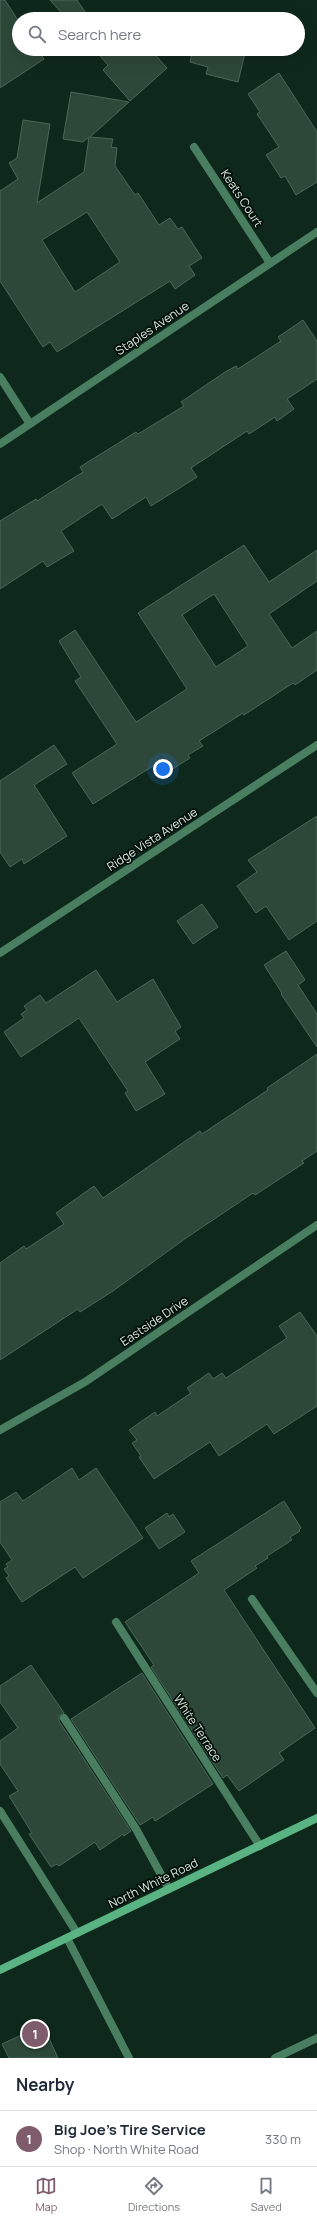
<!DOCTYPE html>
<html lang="en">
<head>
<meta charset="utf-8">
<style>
  :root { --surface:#fff; --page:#f6f6f7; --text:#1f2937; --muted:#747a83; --line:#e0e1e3; --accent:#7e5c6b }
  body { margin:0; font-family:Manrope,sans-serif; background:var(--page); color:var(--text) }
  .you { position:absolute; left:163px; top:769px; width:14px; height:14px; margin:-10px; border:3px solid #fff; border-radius:50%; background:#1a73e8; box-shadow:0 0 0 6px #1a73e833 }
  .badge { display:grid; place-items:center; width:26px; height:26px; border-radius:50%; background:var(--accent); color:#fff; font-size:13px; font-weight:700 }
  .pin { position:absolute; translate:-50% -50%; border:2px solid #fff; box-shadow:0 1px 4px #0006 }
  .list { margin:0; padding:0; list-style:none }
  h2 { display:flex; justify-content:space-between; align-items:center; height:52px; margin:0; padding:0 16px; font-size:17px }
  h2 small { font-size:13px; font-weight:400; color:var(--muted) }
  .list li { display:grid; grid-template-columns:26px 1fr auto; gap:12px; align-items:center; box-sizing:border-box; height:56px; padding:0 16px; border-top:1px solid var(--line) }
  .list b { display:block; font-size:15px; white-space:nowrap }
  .list p { margin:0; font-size:13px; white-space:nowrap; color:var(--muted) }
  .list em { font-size:13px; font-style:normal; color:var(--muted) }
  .icon { flex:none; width:22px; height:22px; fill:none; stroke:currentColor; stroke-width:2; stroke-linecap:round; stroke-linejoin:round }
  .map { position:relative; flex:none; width:317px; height:2058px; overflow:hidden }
  .search { position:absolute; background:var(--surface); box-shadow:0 4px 16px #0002; left:12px; right:12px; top:12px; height:44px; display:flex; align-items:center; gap:10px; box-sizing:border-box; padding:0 14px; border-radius:22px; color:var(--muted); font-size:15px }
  .sheet { height:108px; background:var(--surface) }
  nav { display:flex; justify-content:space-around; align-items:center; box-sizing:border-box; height:56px; border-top:1px solid var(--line); background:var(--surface); font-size:11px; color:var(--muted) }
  nav a { display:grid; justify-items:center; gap:2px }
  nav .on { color:var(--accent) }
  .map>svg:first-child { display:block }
  .building { fill:#2d4838; stroke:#4a6756; fill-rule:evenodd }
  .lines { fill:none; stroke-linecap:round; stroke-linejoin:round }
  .service { stroke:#497e60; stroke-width:8 }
  .minor { stroke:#497e60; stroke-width:8 }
  .secondary { stroke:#59b383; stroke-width:8 }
  .labels { text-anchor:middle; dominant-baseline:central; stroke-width:3.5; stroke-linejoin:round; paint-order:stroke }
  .street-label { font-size:12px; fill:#d9e9df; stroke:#050f09 }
</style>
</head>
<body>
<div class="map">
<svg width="317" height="2058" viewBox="0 0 317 2058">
  <rect width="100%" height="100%" fill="#0e291b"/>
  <g class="building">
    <polygon points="0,0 5,0 19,22 19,49 37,49 44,59 0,88"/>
    <polygon points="50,0 77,0 90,19 67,19"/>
    <polygon points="94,49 150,49 167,68 130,101 103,70 108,65"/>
    <polygon points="193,49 246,49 238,82 206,74 208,67 190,62"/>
    <polygon points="279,73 317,132 317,182 296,195 285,176 281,178 266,155 279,147 257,114 260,112 248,94"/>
    <path d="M71,92L129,102L90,137L113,139L111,147L117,148L115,166L135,195L138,193L159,225L170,218L178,229L182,227L202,258L189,266L195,275L175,289L170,281L57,352L50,342L43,347L0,281V191L18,179L9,163L17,158L23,120L50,124L37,203L84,172L89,137L83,142L63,139ZM87,212L120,262L75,292L42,240Z"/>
    <polygon points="303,320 317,341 317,379 287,399 294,409 277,421 275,417 249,434 247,431 191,468 197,477 151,506 146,497 112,519 102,504 61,531 74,551 47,567 43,561 0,589 0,521 36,499 37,501 83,472 80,467 136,432 138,434 184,406 181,402 225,372 236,366 238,369 281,341 278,337"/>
    <path d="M244,545L269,582L317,550V581L269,614L292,648L317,631V670L295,685L293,683L244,715L243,713L199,741L203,746L188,755L190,758L171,770L170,768L159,775L153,766L93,804L72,773L117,744L75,681L81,677L59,641L75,630L136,722L187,689L138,613ZM214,594L248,646L216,667L182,615Z"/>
    <polygon points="54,745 67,764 34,785 67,836 24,864 22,859 10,867 0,852 0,781"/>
    <polygon points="317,816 317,921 289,940 266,906 256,913 237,886 257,872 248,860"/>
    <polygon points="202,904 218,927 193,944 177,921"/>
    <polygon points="286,951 305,980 298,985 317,1014 317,1047 281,994 282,993 264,965"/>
    <polygon points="96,970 117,1002 153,979 181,1027 175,1031 180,1039 145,1062 165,1094 136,1111 125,1093 128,1091 79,1018 21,1057 4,1032 24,1018 21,1014 27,1010 24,1006 40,995 46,1003"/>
    <polygon points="317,1054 317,1151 302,1161 304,1163 255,1195 253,1193 186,1238 113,1291 80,1312 78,1309 0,1360 0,1263 24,1246 26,1249 64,1224 56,1213 94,1186 103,1198 200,1131 202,1134 268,1090 267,1088"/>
    <polygon points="300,1312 317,1336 317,1406 274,1434 267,1424 219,1456 210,1442 154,1479 139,1457 141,1456 132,1443 137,1440 129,1430 155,1412 157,1416 191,1393 187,1388 209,1373 213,1379 222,1373 226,1378 287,1338 279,1326"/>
    <polygon points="72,1468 79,1480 96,1468 143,1538 83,1578 75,1567 22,1602 6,1578 9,1576 4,1569 8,1567 6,1564 12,1560 0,1542 0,1502 16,1492 23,1501"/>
    <polygon points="284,1501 301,1528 299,1530 300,1531 290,1537 292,1540 267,1556 268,1558 255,1566 257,1568 224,1590 315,1728 279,1753 284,1760 239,1791 227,1775 223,1778 151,1667 154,1665 125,1622 199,1573 191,1561"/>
    <polygon points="167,1513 169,1517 173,1514 185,1532 159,1549 145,1528"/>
    <polygon points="31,1665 64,1713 59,1716 59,1721 131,1831 124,1836 123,1834 100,1850 95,1842 59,1866 57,1864 51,1867 29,1834 32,1833 9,1796 18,1791 0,1764 0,1741 18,1728 0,1702 0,1686"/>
    <polygon points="142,1673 213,1784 155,1821 153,1817 140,1825 71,1719"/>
    <polygon points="43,2025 58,2058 9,2058 2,2044"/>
  </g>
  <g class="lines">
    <g class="service">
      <polyline points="64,1718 136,1829 169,1889"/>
      <polyline points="0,1811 77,1933"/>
      <polyline points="67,1938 129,2058"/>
      <polyline points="275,2058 317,2038"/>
    </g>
    <g class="minor">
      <polyline points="194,147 270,263"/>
      <polyline points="0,377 30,424"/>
      <polyline points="0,444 317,232"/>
      <polyline points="0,953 317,745"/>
      <polyline points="0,1430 85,1382 317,1225"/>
      <polyline points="252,1599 317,1693"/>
      <polyline points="116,1622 260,1846"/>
    </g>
    <polyline class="secondary" points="0,1970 317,1818"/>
  </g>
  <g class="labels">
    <g class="street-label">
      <text transform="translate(242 198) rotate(57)">Keats Court</text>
      <text transform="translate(152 328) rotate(-34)">Staples Avenue</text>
      <text transform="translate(152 839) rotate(-33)">Ridge Vista Avenue</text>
      <text transform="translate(154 1321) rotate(-34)">Eastside Drive</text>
      <text transform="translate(198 1728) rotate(57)">White Terrace</text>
      <text transform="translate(153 1883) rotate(-26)">North White Road</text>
    </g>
  </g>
</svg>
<div class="you"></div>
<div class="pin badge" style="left:35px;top:2034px">1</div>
<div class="search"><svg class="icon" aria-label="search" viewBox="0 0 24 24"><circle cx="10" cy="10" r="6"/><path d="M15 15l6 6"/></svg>Search here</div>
</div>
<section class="sheet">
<h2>Nearby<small></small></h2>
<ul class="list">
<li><span class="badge">1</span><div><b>Big Joe's Tire Service</b><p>Shop · North White Road</p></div><em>330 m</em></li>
</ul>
</section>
<nav>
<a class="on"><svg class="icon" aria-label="map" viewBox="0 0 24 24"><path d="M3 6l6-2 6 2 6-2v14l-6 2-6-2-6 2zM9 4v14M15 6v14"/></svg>Map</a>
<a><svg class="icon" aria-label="directions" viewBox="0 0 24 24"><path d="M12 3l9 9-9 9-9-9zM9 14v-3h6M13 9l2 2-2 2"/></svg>Directions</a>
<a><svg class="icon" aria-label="saved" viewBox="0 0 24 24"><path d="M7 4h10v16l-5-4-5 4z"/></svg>Saved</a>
</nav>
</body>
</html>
